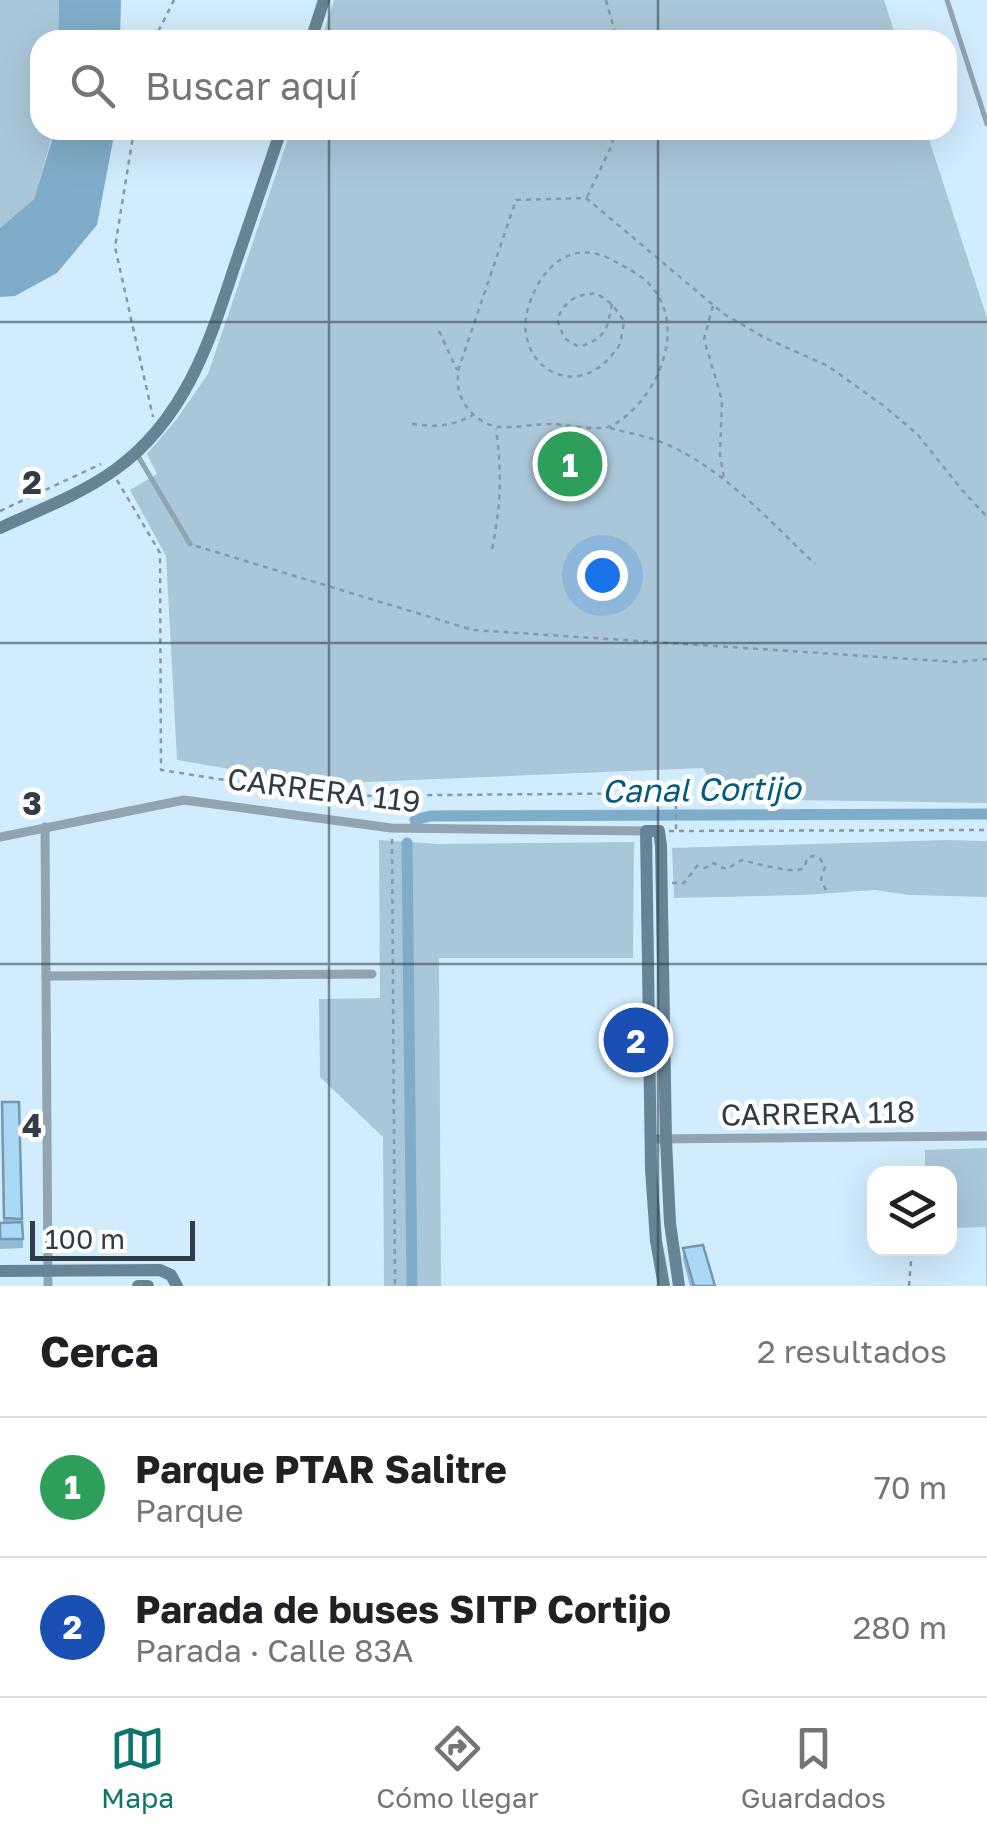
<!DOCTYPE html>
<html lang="es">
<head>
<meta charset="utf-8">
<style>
  :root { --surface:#fff; --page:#f2f2f2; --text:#202124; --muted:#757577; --line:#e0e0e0; --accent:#0f766e }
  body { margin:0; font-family:"Golos Text",sans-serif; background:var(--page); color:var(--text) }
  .controls { position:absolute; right:30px; bottom:30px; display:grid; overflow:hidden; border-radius:20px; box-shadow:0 10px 40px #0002 }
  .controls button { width:90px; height:90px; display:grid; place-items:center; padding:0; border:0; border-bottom:2px solid var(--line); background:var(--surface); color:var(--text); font:50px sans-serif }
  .scale { position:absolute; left:30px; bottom:25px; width:165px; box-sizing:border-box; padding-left:10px; border:5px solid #303d46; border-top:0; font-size:28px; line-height:35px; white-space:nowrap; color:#303d46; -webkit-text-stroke:8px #fff; paint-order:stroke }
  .you { position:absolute; left:602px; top:575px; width:35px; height:35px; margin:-25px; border:8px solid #fff; border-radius:50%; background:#1a73e8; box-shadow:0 0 0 15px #1a73e833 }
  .badge { display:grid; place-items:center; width:65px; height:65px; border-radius:50%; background:var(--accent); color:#fff; font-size:32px; font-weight:700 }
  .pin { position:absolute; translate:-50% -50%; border:5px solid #fff; box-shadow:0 2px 10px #0006 }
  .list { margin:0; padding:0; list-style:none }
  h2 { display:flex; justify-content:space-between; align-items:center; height:130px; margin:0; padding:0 40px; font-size:42px }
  h2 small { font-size:32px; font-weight:400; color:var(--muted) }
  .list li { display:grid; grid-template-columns:65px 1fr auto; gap:30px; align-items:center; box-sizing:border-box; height:140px; padding:0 40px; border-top:2px solid var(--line) }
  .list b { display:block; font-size:38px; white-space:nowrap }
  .list p { margin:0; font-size:32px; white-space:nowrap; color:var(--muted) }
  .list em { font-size:32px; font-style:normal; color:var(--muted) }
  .icon { flex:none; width:55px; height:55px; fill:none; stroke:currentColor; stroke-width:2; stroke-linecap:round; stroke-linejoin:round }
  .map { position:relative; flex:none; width:987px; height:1286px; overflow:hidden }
  .search { position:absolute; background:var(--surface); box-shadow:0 10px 40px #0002; left:30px; right:30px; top:30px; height:110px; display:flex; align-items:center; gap:25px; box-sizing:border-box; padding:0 35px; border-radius:30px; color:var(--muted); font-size:38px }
  .sheet { height:410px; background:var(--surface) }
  nav { display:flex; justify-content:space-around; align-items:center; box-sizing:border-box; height:140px; border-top:2px solid var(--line); background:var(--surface); font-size:28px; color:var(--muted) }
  nav a { display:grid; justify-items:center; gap:5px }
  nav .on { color:var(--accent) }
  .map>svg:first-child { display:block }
  .green { fill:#aac7d9 }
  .water { fill:#7fadc9 }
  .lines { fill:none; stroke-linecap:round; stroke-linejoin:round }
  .canal { stroke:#7fadc9; stroke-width:11 }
  .path { stroke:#859aa7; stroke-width:2.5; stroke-dasharray:5 5; stroke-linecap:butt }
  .lane { stroke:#90a4b1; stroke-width:5 }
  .street { stroke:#90a4b1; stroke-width:9 }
  .secondary { stroke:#668496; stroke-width:12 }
  .wall { fill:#91bbd4 }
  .building { fill:#a9d9f6; stroke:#7698ac; stroke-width:2.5 }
  .grid { fill:none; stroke:#303d46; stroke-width:2.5; stroke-opacity:0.55 }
  .labels { text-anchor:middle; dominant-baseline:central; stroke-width:9; stroke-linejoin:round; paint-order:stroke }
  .street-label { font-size:30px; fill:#303d46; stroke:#fff }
  .water-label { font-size:32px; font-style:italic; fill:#015b80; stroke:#fff }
  .grid-label { font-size:32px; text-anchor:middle; font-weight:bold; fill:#303d46; stroke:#fff; stroke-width:9; stroke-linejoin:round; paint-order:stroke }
</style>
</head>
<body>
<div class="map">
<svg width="987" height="1286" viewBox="0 0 987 1286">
  <rect width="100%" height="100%" fill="#d1ecfd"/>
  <g class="green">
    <polygon points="0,0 59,0 58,40 40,40 40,130 54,130 34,199 0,228"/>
    <polygon points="334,0 884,0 897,40 321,40"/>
    <polygon points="291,130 926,130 987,318 987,803 722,799 703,768 317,784 177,760 166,556 130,490 157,474 147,454 176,420 208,374"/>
    <polygon points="379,840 438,844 634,842 633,958 439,958 441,1286 384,1286 383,1137 320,1077 319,999 380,998"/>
    <polygon points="948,840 987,841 987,897 909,895 875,890 803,895 674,898 672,848"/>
    <polygon points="987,1148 987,1286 986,1286 986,1227 950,1228 950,1174 925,1173 925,1150"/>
  </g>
  <g class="water">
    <polygon points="59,0 121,0 120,40 58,40"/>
    <polygon points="55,130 115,130 97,225 57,273 15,296 0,297 0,228 34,199"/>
  </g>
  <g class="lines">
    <g class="canal">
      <polyline points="415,820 430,816 987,814"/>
      <polyline points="407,843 412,1286"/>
    </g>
    <g class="path">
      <polyline points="606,0 617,40"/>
      <polyline points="154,40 174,0"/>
      <polyline points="134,130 115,247 153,417"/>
      <polyline points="587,197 610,149 616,130"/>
      <path d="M612,304C607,330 606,338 579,347L564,338L557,319C568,298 574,296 596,293L612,304L624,321C623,328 622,337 620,343C618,348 615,352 611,356C572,403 510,362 529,305C542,265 573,238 614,261C627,268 643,276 652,287C688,330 656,401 613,425C600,432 568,425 552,424C535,424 516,428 499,427C483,426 464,409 460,394C457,388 458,378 458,371L516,200L586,198L724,314L765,338L828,366L884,406L918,435L962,490L987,517"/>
      <polyline points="713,306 704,339 722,400 720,455 724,478"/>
      <polyline points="439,331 457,370"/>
      <path d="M412,424C437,427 450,427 473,415"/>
      <path d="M610,428C625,432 641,435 656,440C720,464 766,518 815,564"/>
      <polyline points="117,480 160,553 161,770 327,796 676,793 676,830"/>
      <polyline points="0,511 101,464"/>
      <polyline points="196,546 473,630 956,662 987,659"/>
      <path d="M492,549C501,507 502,471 496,429"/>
      <polyline points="669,831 987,830"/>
      <polyline points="392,839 395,1286"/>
      <path d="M672,883H684L697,866L705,868L714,863C730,874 728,866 742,860C753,863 789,872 798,870C806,868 805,865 807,858L813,856L820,859L825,867L821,879L827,893"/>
      <polyline points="909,1286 912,1248"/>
    </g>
    <g class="lane">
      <polyline points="947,0 987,124"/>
      <polyline points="138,456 190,544"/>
    </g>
    <g class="street">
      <polyline points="45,827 48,1286"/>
      <polyline points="0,837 184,800 391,828 646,831"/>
      <polyline points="46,976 372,974"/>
      <polyline points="650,1139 987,1136"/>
    </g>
    <g class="secondary">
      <polyline points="311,40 324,0"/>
      <path d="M0,528C39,510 82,494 116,469C184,420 209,344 234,268C250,222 265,176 281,130"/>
      <polyline points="0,1271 160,1270 171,1275 177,1286"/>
      <polyline points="138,1286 148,1286"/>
      <polyline points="664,1286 656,1241 651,1169 646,831 659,831 661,846 666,1140 670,1223 679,1286"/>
    </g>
  </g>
  <g class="wall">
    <polygon points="2,1102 19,1102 23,1248 0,1249 0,1223 3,1223"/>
    <polygon points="683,1248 715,1286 690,1286 683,1260"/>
  </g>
  <g class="building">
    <polygon points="2,1102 19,1102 22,1219 4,1218"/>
    <polygon points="22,1222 23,1239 0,1239 0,1223"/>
    <polygon points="703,1245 715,1286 694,1286 683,1248"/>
  </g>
  <path class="grid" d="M329,0V40M658,0V40M329,130V1286M658,130V1286M0,322H987M0,643H987M0,964H987"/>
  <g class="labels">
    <g class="street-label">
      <text transform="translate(324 790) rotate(7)">CARRERA 119</text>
      <text transform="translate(818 1113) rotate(-1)">CARRERA 118</text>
    </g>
    <g class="water-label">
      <text transform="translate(701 789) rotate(-1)">Canal Cortijo</text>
    </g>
  </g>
  <g class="grid-label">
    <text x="32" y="494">2</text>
    <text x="32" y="815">3</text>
    <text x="32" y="1137">4</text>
  </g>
</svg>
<div class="controls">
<button><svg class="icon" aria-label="layers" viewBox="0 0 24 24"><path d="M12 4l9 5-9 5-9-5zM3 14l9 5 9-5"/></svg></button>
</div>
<div class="scale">100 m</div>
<div class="you"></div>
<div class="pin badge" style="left:570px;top:464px;background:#2e9e5b">1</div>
<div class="pin badge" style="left:636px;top:1040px;background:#1a4fb4">2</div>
<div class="search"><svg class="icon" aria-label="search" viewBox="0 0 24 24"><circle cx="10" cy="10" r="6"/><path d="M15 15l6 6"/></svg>Buscar aquí</div>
</div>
<section class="sheet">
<h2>Cerca<small>2 resultados</small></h2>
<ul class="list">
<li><span class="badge" style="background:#2e9e5b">1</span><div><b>Parque PTAR Salitre</b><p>Parque</p></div><em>70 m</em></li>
<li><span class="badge" style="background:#1a4fb4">2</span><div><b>Parada de buses SITP Cortijo</b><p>Parada · Calle 83A</p></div><em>280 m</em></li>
</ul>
</section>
<nav>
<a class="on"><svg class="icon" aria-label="map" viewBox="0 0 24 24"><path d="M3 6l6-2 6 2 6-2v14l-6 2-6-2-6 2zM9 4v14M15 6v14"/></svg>Mapa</a>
<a><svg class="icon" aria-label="directions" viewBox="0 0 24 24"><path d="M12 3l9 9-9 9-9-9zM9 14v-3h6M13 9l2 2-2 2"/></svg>Cómo llegar</a>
<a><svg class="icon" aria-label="saved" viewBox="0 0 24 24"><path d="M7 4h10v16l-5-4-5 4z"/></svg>Guardados</a>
</nav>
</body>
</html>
